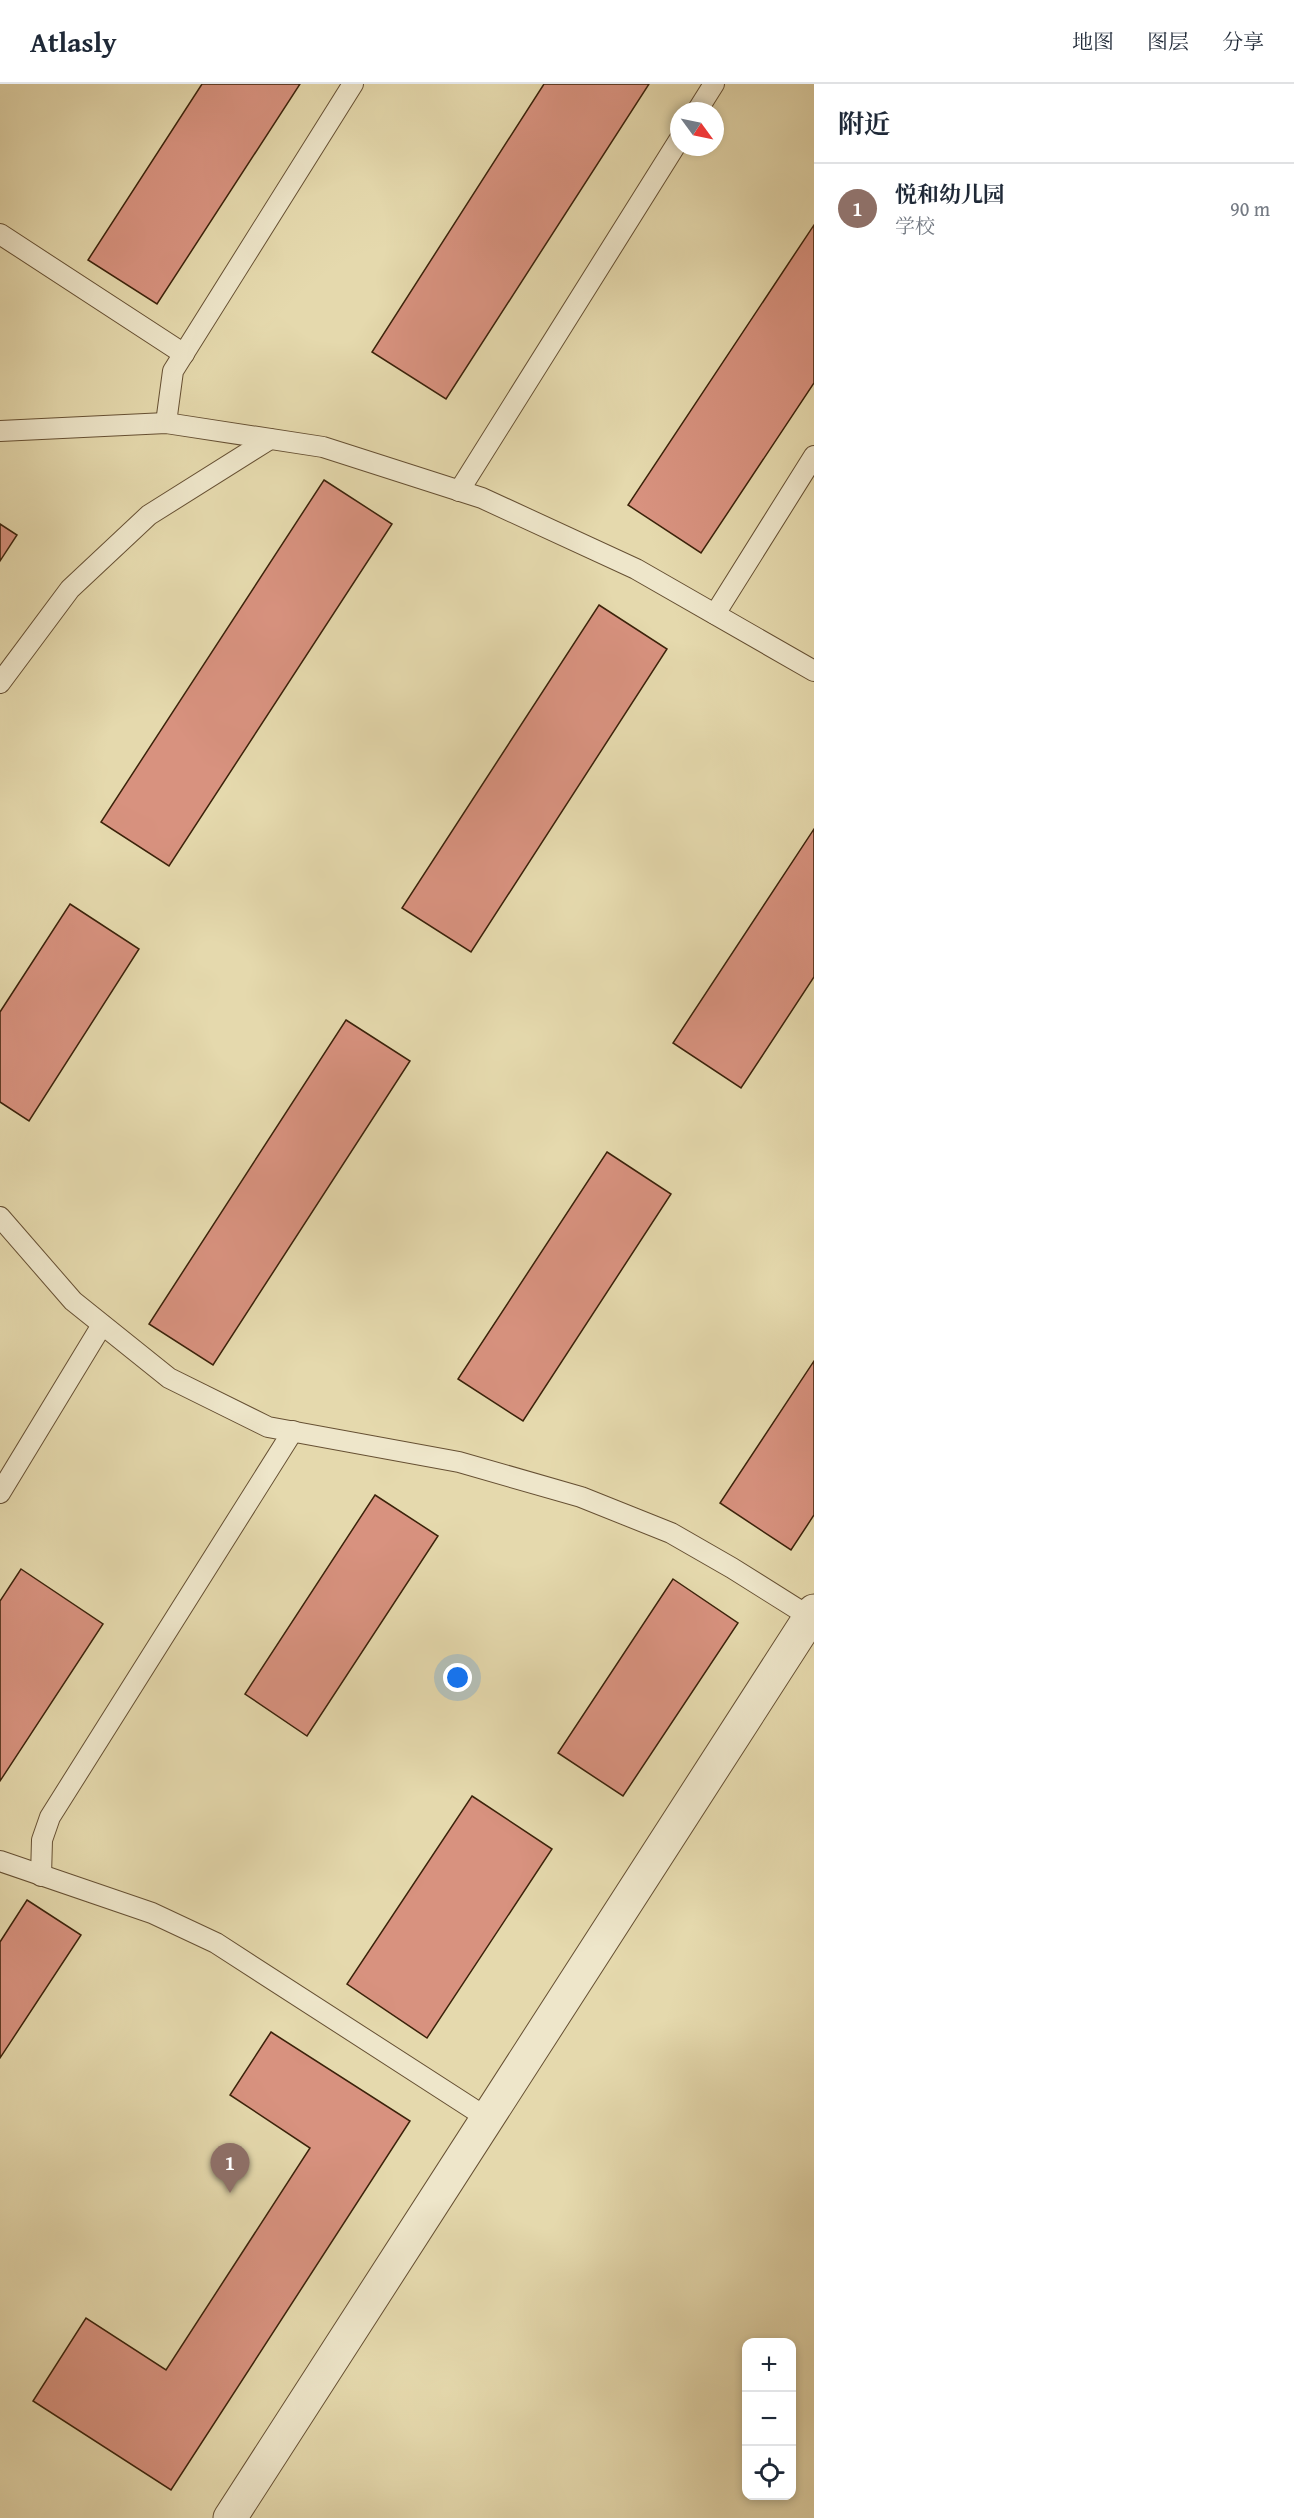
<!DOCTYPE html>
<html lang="zh">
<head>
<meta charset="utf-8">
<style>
  :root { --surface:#fff; --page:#f6f6f7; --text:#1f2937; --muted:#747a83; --line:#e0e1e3; --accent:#8f2418 }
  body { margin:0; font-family:"Gentium Book Plus","Noto Serif SC",serif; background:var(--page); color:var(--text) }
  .controls { position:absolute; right:18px; bottom:18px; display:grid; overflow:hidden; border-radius:12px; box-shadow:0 3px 9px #0003 }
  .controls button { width:54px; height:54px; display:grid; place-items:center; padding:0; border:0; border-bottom:2px solid var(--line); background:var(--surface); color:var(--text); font:30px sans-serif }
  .compass { position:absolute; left:670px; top:18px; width:54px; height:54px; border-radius:50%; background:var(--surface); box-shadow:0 3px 9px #0003; rotate:123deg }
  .you { position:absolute; left:458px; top:1594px; width:21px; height:21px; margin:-15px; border:4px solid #fff; border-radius:50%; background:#1a73e8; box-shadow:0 0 0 9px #1a73e833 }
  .badge { display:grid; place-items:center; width:39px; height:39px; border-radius:50%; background:var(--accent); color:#fff; font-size:20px; font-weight:700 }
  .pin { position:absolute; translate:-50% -50px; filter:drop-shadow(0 2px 3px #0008) }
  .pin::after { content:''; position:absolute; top:32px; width:21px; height:18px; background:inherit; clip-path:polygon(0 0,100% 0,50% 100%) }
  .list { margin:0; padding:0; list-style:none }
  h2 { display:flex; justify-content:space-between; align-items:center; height:78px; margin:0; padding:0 24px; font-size:26px }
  h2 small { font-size:20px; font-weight:400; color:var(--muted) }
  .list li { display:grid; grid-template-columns:39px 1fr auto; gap:18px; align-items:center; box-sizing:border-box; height:90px; padding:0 24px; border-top:2px solid var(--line) }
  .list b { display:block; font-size:22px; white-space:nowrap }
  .list p { margin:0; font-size:20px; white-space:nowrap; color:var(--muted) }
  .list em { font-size:20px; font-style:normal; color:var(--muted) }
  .icon { flex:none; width:33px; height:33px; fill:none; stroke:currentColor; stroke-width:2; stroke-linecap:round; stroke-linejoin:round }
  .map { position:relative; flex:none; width:814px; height:2434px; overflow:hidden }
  header { display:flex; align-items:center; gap:36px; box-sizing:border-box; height:84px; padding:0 30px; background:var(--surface); border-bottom:2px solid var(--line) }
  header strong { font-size:28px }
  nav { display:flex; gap:33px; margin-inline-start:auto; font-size:21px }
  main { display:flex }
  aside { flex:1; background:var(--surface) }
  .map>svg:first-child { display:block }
  .building { fill:#d8927f; stroke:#3b220a; stroke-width:1.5 }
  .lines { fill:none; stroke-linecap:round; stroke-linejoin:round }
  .lane-casing { stroke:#665033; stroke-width:22 }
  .street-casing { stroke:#665033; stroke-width:35 }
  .lane { stroke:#eee6ca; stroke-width:20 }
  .street { stroke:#eee6ca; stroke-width:33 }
</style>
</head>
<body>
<header>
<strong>Atlasly</strong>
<nav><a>地图</a><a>图层</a><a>分享</a></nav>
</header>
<main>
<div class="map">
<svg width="814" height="2434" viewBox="0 0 814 2434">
  <rect width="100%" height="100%" fill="#e5d9ad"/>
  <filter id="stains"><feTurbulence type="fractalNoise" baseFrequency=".00333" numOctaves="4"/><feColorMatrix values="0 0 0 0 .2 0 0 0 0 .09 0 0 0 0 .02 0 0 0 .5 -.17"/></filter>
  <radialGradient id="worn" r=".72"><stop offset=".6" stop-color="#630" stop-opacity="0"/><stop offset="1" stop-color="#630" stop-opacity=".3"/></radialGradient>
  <g class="building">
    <polygon points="202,0 300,0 157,220 88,176"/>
    <polygon points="544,0 649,0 446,315 372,268"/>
    <polygon points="814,141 814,299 701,469 628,421"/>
    <polygon points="324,396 392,440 169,782 101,738"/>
    <polygon points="0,440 17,451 0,477"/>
    <polygon points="599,521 667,565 471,868 402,824"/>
    <polygon points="814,745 814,893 741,1004 673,959"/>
    <polygon points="70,820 139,865 29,1037 0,1018 0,928"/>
    <polygon points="346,936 410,977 213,1281 149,1240"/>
    <polygon points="607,1068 671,1110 523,1337 458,1295"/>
    <polygon points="814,1277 814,1431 791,1466 720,1419"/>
    <polygon points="375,1411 438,1452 307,1652 245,1610"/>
    <polygon points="21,1485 103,1540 0,1697 0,1517"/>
    <polygon points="673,1495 738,1539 623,1712 558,1669"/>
    <polygon points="472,1712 552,1765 427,1954 347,1900"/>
    <polygon points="27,1816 81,1851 0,1974 0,1858"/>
    <polygon points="271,1948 410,2037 171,2406 33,2317 86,2234 166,2286 310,2064 230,2011"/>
  </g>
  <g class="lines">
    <g class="lane-casing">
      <g id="lane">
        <polyline points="697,27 714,0"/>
        <polyline points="0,150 184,270"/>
        <polyline points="166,339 173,287 353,0"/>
        <polyline points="0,347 166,339 323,363 482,414 636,485 814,587"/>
        <polyline points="459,407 679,56"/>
        <polyline points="715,530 814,372"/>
        <polyline points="0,599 70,505 149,431 270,355"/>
        <polyline points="0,1133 73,1217 169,1294 268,1343 459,1378 581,1413 671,1449 732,1484 810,1533"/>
        <polyline points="0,1409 102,1241"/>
        <polyline points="0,1777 152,1829 216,1859 487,2034"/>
        <polyline points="41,1792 42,1756 50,1733 293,1347"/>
      </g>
    </g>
    <g class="street-casing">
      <polyline id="street" points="230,2434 814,1527"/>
    </g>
    <use href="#lane" class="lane"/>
    <use href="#street" class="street"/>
  </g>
  <rect width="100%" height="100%" filter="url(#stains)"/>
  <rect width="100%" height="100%" fill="url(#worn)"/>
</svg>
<div class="controls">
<button>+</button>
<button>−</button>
<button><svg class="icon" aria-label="locate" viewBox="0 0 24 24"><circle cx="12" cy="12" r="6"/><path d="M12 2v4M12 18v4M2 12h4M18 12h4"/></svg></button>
</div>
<svg class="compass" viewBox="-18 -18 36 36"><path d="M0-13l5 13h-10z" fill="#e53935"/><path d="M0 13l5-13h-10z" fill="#747a83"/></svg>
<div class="you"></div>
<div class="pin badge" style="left:230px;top:2109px;background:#8d6e63">1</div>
</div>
<aside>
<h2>附近<small></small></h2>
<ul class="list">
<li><span class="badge" style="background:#8d6e63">1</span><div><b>悦和幼儿园</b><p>学校</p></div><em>90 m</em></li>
</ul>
</aside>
</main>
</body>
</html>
